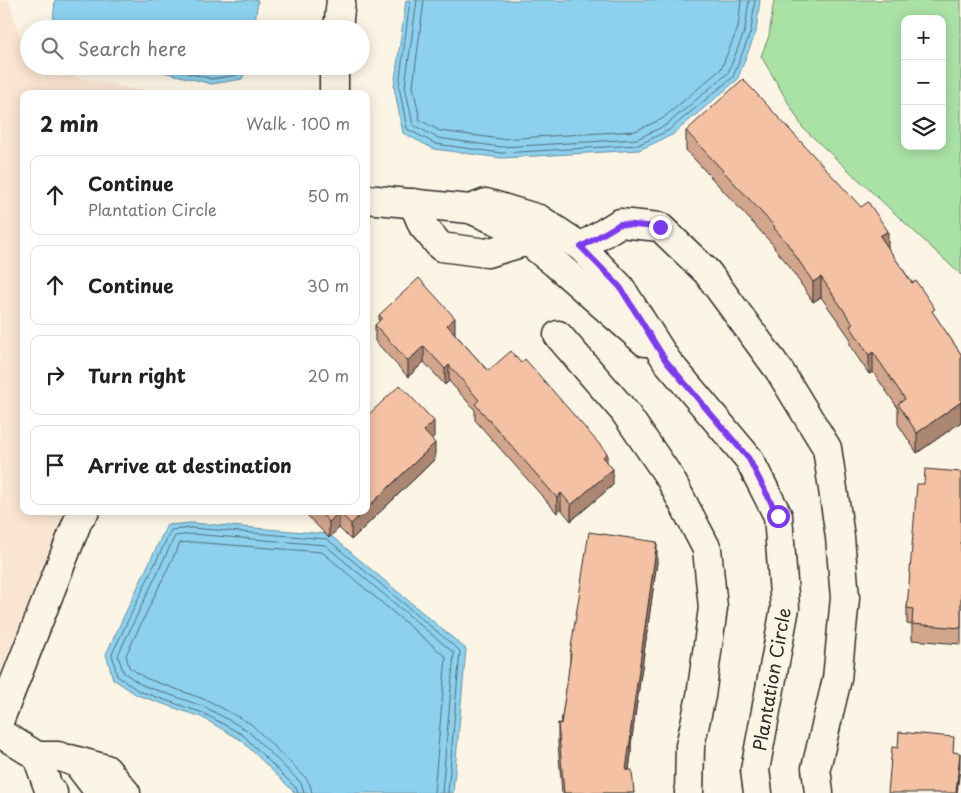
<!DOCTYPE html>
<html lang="en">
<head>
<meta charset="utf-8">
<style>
  :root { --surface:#fff; --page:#f2f2f2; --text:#202124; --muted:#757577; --line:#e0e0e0 }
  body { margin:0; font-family:"Playpen Sans",sans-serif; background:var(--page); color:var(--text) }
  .controls { position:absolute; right:15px; top:15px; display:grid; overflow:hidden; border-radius:10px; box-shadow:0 2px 12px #0003 }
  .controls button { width:45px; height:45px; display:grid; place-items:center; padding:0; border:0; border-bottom:1px solid var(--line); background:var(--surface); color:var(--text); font:25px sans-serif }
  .stop { position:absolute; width:15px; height:15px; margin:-11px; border:4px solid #7c3aed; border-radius:50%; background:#fff }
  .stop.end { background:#7c3aed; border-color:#fff; box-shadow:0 1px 5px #0008 }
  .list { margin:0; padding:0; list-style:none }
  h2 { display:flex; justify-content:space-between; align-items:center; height:65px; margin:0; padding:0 20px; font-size:21px }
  h2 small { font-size:16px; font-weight:400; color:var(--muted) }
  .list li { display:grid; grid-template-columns:32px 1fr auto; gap:15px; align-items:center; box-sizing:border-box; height:80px; margin:0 10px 10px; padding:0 10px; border:1px solid var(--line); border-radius:10px }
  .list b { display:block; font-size:19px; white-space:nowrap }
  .list p { margin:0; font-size:16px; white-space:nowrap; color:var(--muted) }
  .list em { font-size:16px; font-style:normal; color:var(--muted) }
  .icon { flex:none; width:28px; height:28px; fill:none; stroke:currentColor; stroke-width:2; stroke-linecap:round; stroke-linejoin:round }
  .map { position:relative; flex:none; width:961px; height:793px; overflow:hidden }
  .search { position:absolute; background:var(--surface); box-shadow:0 2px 12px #0003; left:20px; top:20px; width:350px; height:55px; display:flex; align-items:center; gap:12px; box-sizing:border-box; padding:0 18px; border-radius:28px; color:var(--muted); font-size:19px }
  .panel { position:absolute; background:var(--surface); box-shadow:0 2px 12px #0003; left:20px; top:90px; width:350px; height:425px; border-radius:10px }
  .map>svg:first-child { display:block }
  .built { fill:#fae5d2 }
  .green { fill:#aae2a6; stroke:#6a8668; fill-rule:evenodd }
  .water { fill:#8dd1ee; stroke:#668fa0 }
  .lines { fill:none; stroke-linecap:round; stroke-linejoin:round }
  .shore { stroke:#526d79; stroke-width:1 }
  .minor-casing { stroke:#2b2b2b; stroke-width:31 }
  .minor { stroke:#fcf5e5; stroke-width:28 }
  .wall { fill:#d2a68d; stroke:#2b2b2b }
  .shaded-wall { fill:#ab8773; stroke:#2b2b2b }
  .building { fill:#f4c1a4; stroke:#2b2b2b }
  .route { stroke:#7c3aed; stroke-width:6 }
  .labels { text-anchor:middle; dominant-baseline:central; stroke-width:4; stroke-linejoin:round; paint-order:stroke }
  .street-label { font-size:18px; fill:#2b2b2b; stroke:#fcf5e5 }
</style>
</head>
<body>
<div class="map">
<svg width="961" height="793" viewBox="0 0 961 793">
  <rect width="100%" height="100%" fill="#fcf5e5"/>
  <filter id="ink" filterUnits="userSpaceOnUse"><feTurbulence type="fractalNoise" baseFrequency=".02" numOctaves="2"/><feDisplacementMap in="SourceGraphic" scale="10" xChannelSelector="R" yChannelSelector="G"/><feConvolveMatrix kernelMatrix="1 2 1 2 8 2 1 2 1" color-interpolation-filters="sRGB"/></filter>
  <g filter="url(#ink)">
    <polygon class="built" points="0,0 9,0 29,67 137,90 193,94 24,94 24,511 65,511 0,675"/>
    <path class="green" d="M774,0H961V275L803,128L761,56L769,36ZM905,19H942V146H905Z"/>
    <g class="water">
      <polygon points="55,0 258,0 254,29 55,29 53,23"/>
      <polygon points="406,0 760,0 756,32 737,80 672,135 639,150 501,158 434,149 403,133 394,87"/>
      <polygon points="139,66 247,66 242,79 212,84"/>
      <polygon points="192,523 329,534 466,649 453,793 295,793 241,740 201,717 137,695 113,679 106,654 167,525"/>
    </g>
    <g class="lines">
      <g class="shore">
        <polyline points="410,0 399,86 407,129 436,144 501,153 638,145 669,130 733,77 751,31 755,0"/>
        <polyline points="417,0 405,86 413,125 438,138 501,147 637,139 666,125 728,73 745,30 749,0"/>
        <polyline points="424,0 413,86 420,120 440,131 501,139 635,131 662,119 721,69 738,28 741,0"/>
        <polyline points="160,66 212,79 237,75 241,66"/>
        <polyline points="187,66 213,73 232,69 235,66"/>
        <polyline points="298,793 296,788 243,735 203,713 139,691 117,676 112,654 171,530 192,528 327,539 460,651 448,793"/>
        <polyline points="304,793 301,783 247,730 205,707 142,685 123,672 118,655 175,536 192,534 325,545 454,653 442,793"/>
        <polyline points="312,793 310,785 306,778 251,724 209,701 145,678 129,667 126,655 180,543 192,542 322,552 446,657 434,793"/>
      </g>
      <g class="minor-casing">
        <g id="minor">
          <polyline points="338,29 341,0"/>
          <polyline points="334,66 334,94"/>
          <polyline points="366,199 470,209 509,226 555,263 645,342"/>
          <polyline points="413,203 423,226 441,247 487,253 528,241"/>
          <polyline points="470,209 486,203 539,219 581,247 620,287 667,361 749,459 778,516 785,608 755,770 758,793"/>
          <polyline points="581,247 620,223 660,227 707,272 779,370 827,448 840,537 845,598 837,679 816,768 819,793"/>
          <polyline points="558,335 624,411 670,478 707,549 713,608 701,696 690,746 689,793"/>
          <polyline points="0,719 79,518 85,511"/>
          <polyline points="0,733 37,756 58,756 77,763 100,793"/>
          <polyline points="37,756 48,787 53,793"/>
          <polyline points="70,759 106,769 126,793"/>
        </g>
      </g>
      <use href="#minor" class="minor"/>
    </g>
    <g class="wall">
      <polygon points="686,131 888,248 961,354 961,422 917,453 898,424 898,408 873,372 869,374 850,346 850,338 821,297 813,302 787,263 774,248 774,246 686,150"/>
      <polygon points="379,315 455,334 488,371 607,462 613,485 571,521 561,509 557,513 475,420 475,410 449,381 445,385 424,362 408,377 375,341 375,325 379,321"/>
      <polygon points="366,417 434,437 432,439 435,459 351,540 339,528 329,538 307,515 307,511 366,511"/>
      <polygon points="961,472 961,644 912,640 912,625 907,624 907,608 924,484"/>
      <polygon points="657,562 631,744 631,754 629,770 634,793 562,793 558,743 558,723 561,724 570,664 570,654"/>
    </g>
    <g class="shaded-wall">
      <polygon points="888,231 888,251 880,236"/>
      <polygon points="821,277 821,297 813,302 813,282"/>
      <polygon points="455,318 455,334 447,341 447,325"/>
      <polygon points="424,346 424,362 408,377 408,361"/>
      <polygon points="873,352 873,372 869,374 869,355"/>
      <polygon points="449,365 449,381 445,385 445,369"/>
      <polygon points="961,402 961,422 917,453 917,433"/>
      <polygon points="434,421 434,437 424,447 424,431"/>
      <polygon points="435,443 435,459 351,540 351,524 364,511 366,511 366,509"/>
      <polygon points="607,453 607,469 603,457"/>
      <polygon points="613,469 613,485 571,521 571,505"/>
      <polygon points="561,493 561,509 557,513 557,498"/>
      <polygon points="339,512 339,528 329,538 329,522"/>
      <polygon points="657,542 657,562 631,744 631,754 626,790 626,770 630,734"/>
      <polygon points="960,753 960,769 957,793 956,793"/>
    </g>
    <g class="building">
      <polygon points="743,79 861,207 868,202 888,231 880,236 912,283 916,281 935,309 932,311 961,354 961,402 917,433 898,404 905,399 873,352 869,355 850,326 853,324 821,277 813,282 787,243 774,228 775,227 686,131"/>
      <polygon points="419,278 455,318 447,325 488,371 511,351 521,363 525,359 607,453 603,457 613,469 571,505 561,493 557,498 475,404 479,400 449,365 445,369 424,346 408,361 375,325 382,318 379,315"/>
      <polygon points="400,385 434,421 424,431 435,443 366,509 366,417"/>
      <polygon points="925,469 961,472 961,628 912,624 913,609 907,608 917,484 924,484"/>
      <polygon points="319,511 364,511 351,524 339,512 329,522"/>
      <polygon points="589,532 657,542 630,734 631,734 626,770 632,770 634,793 564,793 558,723 561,724 571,654 570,654"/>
      <polygon points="899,732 954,737 953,752 960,753 956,793 888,793 892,747 898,748"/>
    </g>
  </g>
  <g class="lines" filter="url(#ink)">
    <polyline class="route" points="660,227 620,224 581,247 620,287 666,361 749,459 778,516"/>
  </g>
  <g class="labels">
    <g class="street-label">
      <text transform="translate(771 679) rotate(-80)">Plantation Circle</text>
    </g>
  </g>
</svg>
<div class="controls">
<button>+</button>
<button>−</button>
<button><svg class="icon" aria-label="layers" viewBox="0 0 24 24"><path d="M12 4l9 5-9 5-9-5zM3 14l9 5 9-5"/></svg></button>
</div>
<div class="stop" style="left:778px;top:516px"></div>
<div class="stop end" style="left:660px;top:227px"></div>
<div class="search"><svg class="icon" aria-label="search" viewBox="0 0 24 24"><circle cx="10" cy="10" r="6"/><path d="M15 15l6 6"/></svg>Search here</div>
<section class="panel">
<h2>2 min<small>Walk · 100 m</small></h2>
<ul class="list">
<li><svg class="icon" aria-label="ahead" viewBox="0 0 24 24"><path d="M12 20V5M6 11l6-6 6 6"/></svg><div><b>Continue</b><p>Plantation Circle</p></div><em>50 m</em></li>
<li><svg class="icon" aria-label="ahead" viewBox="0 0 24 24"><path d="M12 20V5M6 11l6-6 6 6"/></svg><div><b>Continue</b></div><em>30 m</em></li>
<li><svg class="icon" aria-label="right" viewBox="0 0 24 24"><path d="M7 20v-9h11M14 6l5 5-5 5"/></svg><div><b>Turn right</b></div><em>20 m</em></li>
<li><svg class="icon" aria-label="arrive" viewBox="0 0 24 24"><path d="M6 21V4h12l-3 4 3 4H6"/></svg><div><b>Arrive at destination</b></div></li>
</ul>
</section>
</div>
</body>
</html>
